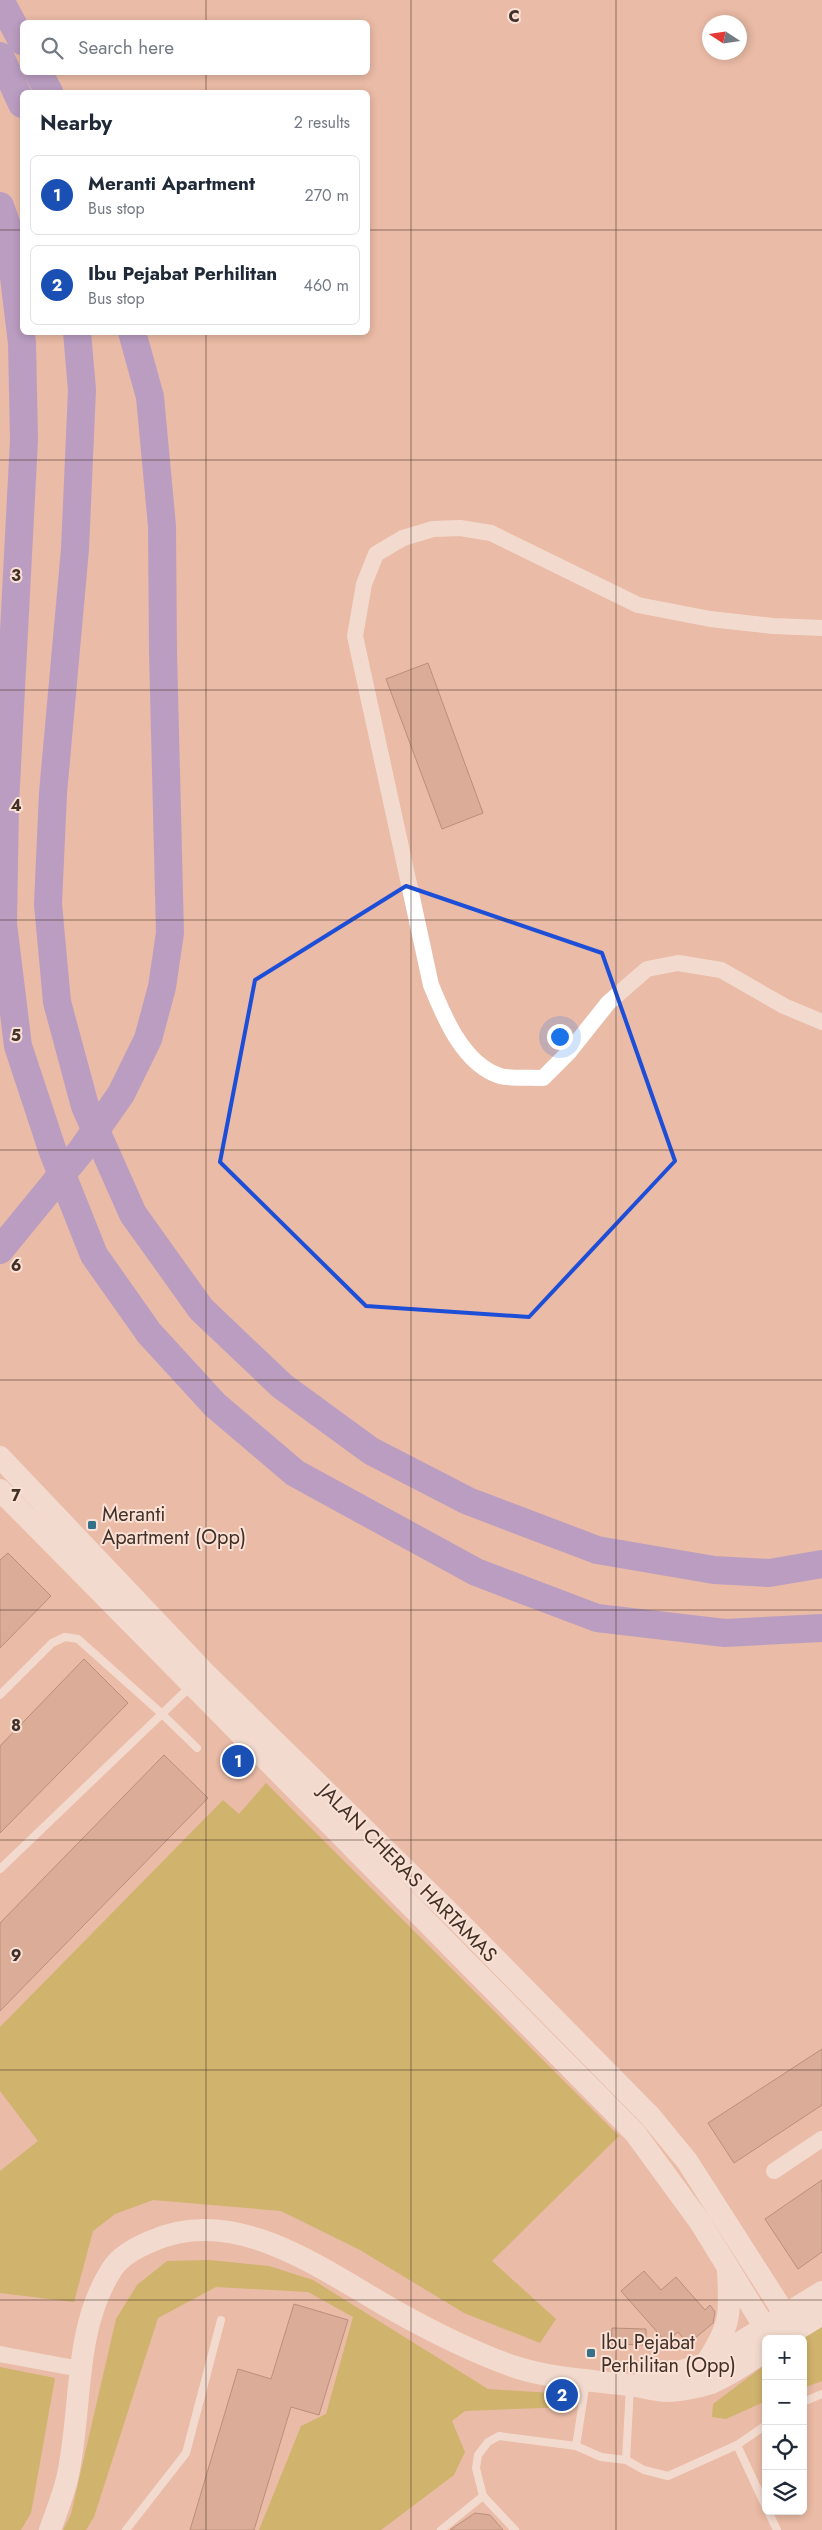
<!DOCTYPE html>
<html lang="en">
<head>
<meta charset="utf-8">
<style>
  :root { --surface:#fff; --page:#f6f6f7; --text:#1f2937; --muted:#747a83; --line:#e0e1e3; --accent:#0f766e }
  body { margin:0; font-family:Jost,sans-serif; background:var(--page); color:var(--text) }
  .controls { position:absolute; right:15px; bottom:15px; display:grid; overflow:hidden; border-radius:8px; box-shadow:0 2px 8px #0003 }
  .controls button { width:45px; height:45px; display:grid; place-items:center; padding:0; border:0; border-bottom:1px solid var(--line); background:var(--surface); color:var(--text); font:25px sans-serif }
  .compass { position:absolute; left:702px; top:15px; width:45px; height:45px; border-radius:50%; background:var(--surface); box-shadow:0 2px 8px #0003; rotate:282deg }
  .you { position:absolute; left:559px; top:1036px; width:18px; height:18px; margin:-12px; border:4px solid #fff; border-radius:50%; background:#1a73e8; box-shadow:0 0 0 8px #1a73e833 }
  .badge { display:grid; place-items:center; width:32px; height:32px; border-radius:50%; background:var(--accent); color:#fff; font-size:16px; font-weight:700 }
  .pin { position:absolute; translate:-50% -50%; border:2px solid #fff; box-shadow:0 1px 5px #0006 }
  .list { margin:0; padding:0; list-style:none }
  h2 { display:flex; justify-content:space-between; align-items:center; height:65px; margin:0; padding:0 20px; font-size:21px }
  h2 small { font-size:16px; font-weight:400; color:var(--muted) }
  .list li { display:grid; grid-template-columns:32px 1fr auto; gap:15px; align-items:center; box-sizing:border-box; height:80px; margin:0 10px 10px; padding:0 10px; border:1px solid var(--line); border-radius:8px }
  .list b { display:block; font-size:19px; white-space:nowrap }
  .list p { margin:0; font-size:16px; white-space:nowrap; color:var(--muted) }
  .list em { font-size:16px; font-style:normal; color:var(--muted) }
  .icon { flex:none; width:28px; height:28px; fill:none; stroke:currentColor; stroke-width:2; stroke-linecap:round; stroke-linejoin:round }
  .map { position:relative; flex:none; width:822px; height:2530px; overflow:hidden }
  .search { position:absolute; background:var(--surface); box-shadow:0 2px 8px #0003; left:20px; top:20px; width:350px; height:55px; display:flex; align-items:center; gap:12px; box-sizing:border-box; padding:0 18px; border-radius:8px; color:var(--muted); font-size:19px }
  .panel { position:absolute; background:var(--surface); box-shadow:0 2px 8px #0003; left:20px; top:90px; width:350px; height:245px; border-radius:8px }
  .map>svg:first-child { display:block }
  .green { fill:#b1a828 }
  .building { fill:#ca9c88; stroke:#815845 }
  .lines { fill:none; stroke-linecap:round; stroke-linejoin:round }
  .lane { stroke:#fff; stroke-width:8 }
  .street { stroke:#fff; stroke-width:16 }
  .secondary { stroke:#fff; stroke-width:22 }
  .highway { stroke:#8279e3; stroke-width:28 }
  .marked { fill:none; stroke:#1d4ed8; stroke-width:4; stroke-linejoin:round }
  .grid { fill:none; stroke:#423027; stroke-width:1; stroke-opacity:0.55 }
  .poi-dot { fill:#357289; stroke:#fae1d6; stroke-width:2 }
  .labels { text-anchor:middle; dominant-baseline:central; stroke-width:4; stroke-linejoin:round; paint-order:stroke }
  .poi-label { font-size:20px; fill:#423027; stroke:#fae1d6; text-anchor:start }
  .street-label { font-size:20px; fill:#423027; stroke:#fae1d6 }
  .grid-label { font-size:16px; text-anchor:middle; font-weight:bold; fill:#423027; stroke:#fae1d6; stroke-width:4; stroke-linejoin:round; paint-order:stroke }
</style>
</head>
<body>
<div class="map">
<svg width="822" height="2530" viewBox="0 0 822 2530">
  <rect width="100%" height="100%" fill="#eabba6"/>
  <g class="green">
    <polygon points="266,1783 619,2136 492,2261 556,2319 540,2343 464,2313 360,2250 281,2211 153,2200 115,2214 93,2231 74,2302 0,2293 0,2171 38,2141 0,2091 0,2027 223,1800 239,1814"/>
    <polygon points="210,2260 269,2266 313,2280 488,2389 568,2394 569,2407 465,2411 452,2421 465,2452 454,2475 381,2530 259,2530 301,2426 326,2414 353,2317 308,2292 216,2287 158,2318 94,2517 86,2530 63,2530 71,2514 116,2319 137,2285 167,2261"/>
    <polygon points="822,2324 822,2381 803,2388 803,2339 800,2339"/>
    <polygon points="766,2364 766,2401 726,2419 712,2417 713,2404"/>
    <polygon points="0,2367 55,2378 31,2513 21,2530 0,2530"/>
  </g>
  <g class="building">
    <polygon points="428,663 483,813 442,829 386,679"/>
    <polygon points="8,1553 51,1596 0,1648 0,1560"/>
    <polygon points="84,1659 128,1703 0,1833 0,1746"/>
    <polygon points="164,1755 208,1798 0,2011 0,1923"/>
    <polygon points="822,2049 822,2105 734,2163 708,2123"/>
    <polygon points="822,2180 822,2252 798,2269 765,2219"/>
    <polygon points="644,2271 661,2290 676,2277 705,2310 710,2305 715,2312 713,2323 688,2344 678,2332 666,2342 621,2291"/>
    <polygon points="294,2304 348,2320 319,2415 291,2407 254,2530 190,2530 238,2369 271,2379"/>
    <polygon points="612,2328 646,2329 646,2345 611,2344"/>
    <polygon points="475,2513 490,2515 503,2530 450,2530"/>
  </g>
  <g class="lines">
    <g class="lane">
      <polyline points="0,1695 52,1643 65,1637 78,1639 161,1713 197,1748"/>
      <polyline points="0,1869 191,1686"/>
      <polyline points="803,2402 822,2394"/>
      <polyline points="766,2425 737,2445 766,2507"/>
      <polyline points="576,2446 586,2382"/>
      <polyline points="626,2460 630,2387"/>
      <polyline points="768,2511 777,2530"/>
      <polyline points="126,2530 186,2453 221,2320"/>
      <polyline points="441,2530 483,2496"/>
      <polyline points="515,2530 483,2496 476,2468 478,2455 488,2442 499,2436 576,2446 601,2457 626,2460 644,2470 668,2476 737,2445"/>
    </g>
    <g class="street">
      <path d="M822,628L773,626L710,619L638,605L491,533L460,528L433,529L403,538L376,554L364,584L355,636L431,985C444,1017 463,1064 500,1076C512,1079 530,1077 543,1078L569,1052L608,1003L647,969L678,963L721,970L784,1006L822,1022"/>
      <polyline points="774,2171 822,2139"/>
      <polyline points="0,2354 80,2369"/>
    </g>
    <g class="secondary">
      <polyline points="0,1457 205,1673 459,1922 650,2116 687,2161 795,2330"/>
      <polyline points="0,1490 635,2133 700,2222 772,2339"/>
      <polyline points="783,2338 822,2314"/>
      <path d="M708,2360C732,2323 730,2312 728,2270"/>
      <polyline points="643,2382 705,2364 822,2292"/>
      <path d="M50,2530C56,2513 63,2496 67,2479C83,2410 72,2331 112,2269C121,2255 137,2247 152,2241C238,2203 325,2272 397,2312C433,2332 473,2352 512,2366C551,2379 589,2380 629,2385C641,2386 654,2391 667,2391C679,2391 699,2387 711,2383C730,2375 749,2362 766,2350"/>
    </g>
    <g class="highway">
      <polyline points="0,0 22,41"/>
      <polyline points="0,56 22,104"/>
      <polyline points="38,72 49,92"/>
      <polyline points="0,206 8,228 22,343 24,440 5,804 3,924 18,1046 53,1152 94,1255 149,1333 215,1405 295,1473 476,1572 597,1618 725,1633 822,1628"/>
      <polyline points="77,332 82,390 75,549 53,793 48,904 57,1002 85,1106 133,1214 201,1309 282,1386 371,1451 468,1501 597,1550 714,1570 769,1573 822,1564"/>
      <polyline points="0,1250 81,1151 121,1094 148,1039 162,987 170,933 163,652 162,526 150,397 132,332"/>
    </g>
  </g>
  <path d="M0 0H822V2530H0ZM406,886L602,953L675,1161L529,1317L366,1306L220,1162L255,980Z" fill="#eabba6" fill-opacity=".55" fill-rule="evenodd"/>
  <path class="marked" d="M406,886L602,953L675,1161L529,1317L366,1306L220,1162L255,980Z"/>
  <path class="grid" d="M206,0V22M411,0V2530M616,0V2530M206,72V92M0,230H22M368,230H822M206,332V2530M0,460H822M0,690H822M0,920H822M0,1150H822M0,1380H822M0,1610H822M0,1840H822M0,2070H822M0,2300H822"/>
  <g class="poi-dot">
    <rect x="87" y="1520" width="10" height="10" rx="2.5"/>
    <rect x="586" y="2348" width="10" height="10" rx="2.5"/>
  </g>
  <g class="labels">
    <g class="poi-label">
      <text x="102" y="1514">Meranti<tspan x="102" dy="23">Apartment (Opp)</tspan></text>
      <text x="601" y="2342">Ibu Pejabat<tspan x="601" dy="23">Perhilitan (Opp)</tspan></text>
    </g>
    <g class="street-label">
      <text transform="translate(408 1873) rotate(45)">JALAN CHERAS HARTAMAS</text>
    </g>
  </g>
  <g class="grid-label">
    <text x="514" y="22">C</text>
    <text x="16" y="581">3</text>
    <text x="16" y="811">4</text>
    <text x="16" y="1041">5</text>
    <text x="16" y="1271">6</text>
    <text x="16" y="1501">7</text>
    <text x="16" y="1731">8</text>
    <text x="16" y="1961">9</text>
  </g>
</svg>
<div class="controls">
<button>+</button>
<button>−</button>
<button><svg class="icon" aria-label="locate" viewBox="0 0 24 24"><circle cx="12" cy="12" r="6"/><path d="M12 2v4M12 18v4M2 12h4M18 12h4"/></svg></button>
<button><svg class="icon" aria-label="layers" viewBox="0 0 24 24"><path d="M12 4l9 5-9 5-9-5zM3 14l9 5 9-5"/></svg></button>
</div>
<svg class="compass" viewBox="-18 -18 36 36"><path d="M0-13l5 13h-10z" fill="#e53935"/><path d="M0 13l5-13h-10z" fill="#747a83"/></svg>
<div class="you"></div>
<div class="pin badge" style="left:238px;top:1761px;background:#1a4fb4">1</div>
<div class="pin badge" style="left:562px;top:2395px;background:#1a4fb4">2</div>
<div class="search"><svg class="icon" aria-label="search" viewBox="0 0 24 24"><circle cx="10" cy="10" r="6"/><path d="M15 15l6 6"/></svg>Search here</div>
<section class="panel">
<h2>Nearby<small>2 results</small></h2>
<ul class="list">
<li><span class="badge" style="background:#1a4fb4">1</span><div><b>Meranti Apartment</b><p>Bus stop</p></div><em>270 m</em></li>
<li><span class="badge" style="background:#1a4fb4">2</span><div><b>Ibu Pejabat Perhilitan</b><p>Bus stop</p></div><em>460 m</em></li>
</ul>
</section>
</div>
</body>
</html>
